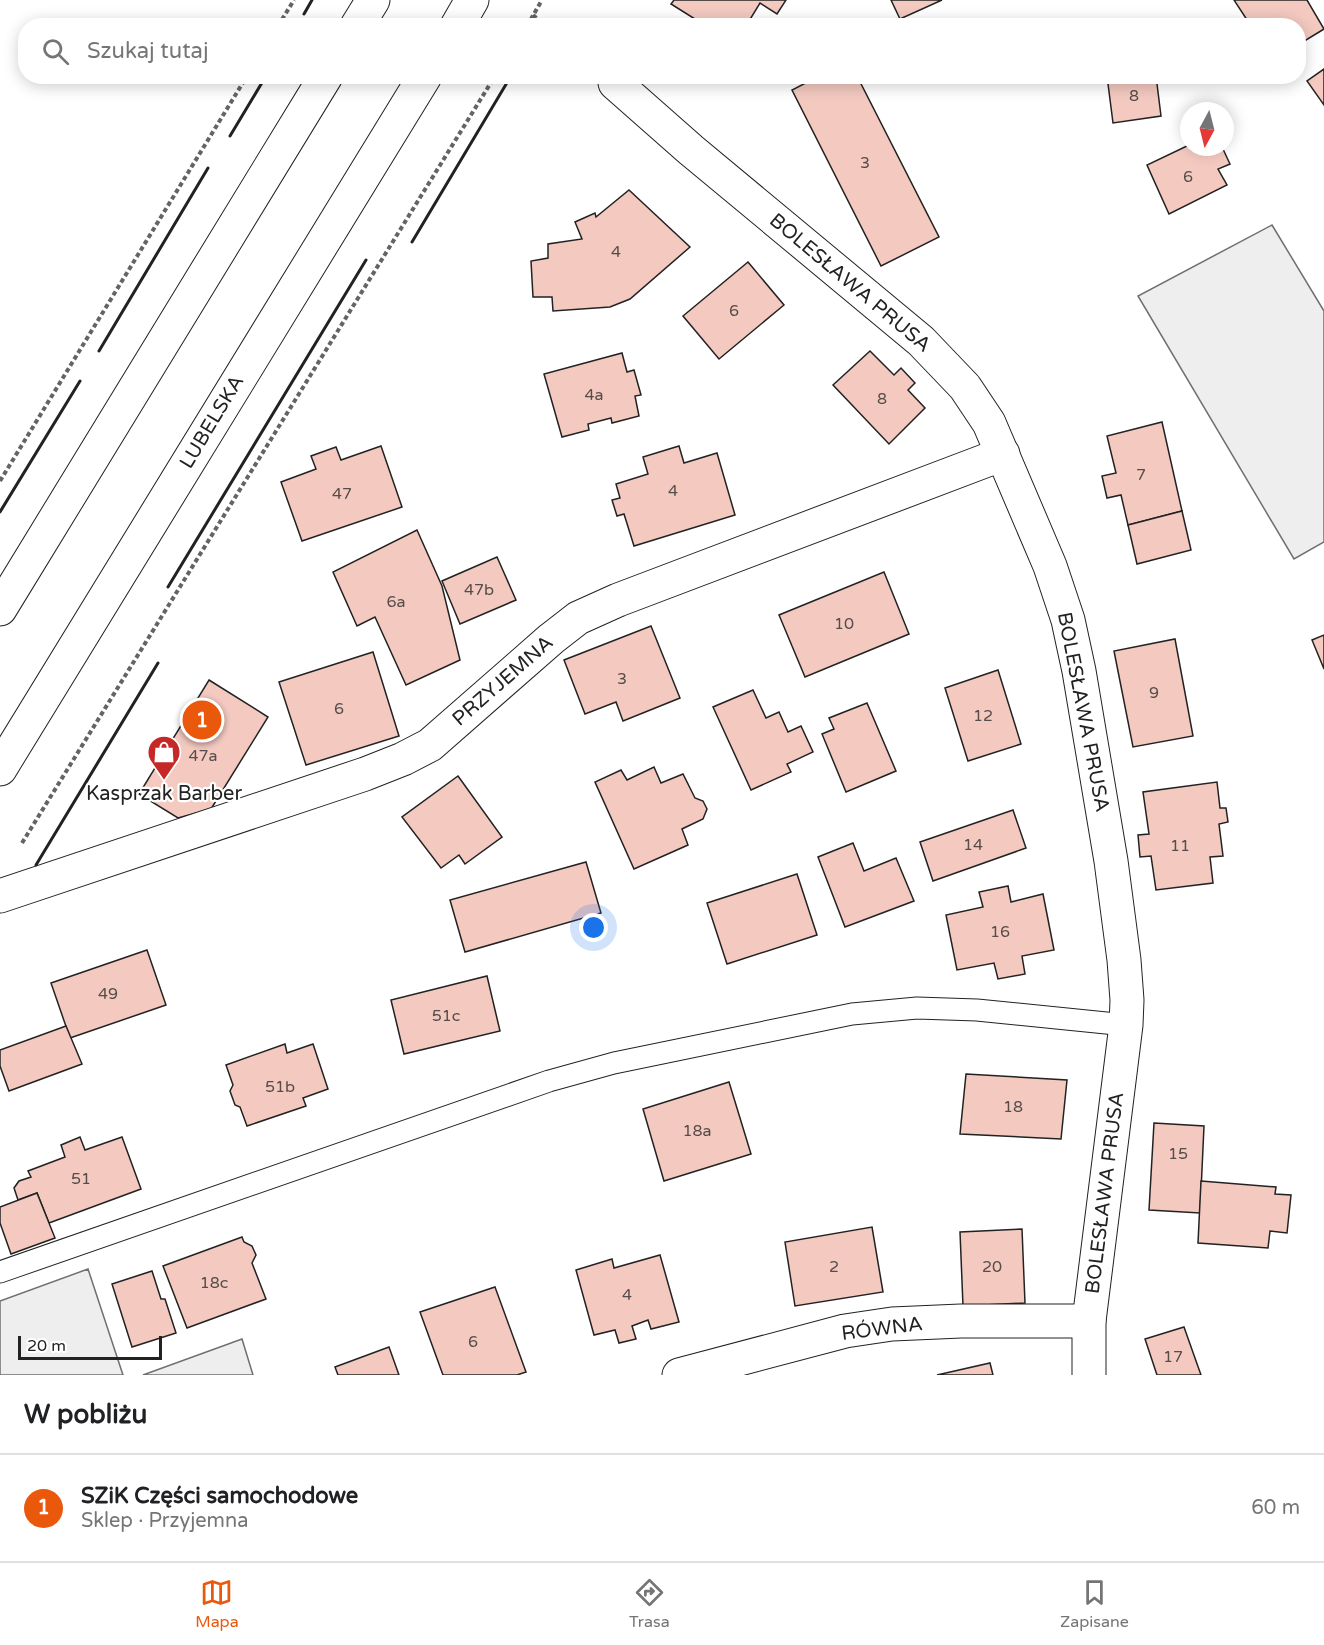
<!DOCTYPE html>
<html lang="pl">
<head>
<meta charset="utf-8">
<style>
  :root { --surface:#fff; --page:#f6f6f6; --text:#202124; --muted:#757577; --line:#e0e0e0; --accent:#ea580c }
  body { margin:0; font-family:"Varela Round",sans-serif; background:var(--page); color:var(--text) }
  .compass { position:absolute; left:1180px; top:102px; width:54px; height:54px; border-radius:50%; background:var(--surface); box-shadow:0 3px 15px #0003; rotate:187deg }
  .scale { position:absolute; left:18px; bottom:15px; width:144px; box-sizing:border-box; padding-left:6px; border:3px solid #222; border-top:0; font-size:16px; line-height:21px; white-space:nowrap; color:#222; -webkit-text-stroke:4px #fff; paint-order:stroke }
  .you { position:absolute; left:594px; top:928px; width:21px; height:21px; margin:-15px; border:4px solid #fff; border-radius:50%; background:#1a73e8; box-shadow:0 0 0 9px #1a73e833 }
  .badge { display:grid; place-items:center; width:39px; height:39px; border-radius:50%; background:var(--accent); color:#fff; font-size:20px; font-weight:700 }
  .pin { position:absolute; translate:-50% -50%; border:3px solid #fff; box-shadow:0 2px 6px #0006 }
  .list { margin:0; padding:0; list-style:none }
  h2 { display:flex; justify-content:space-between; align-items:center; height:78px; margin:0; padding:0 24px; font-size:26px }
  h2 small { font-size:20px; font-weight:400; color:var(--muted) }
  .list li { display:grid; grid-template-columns:39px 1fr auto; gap:18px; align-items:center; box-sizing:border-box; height:108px; padding:0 24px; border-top:2px solid var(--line) }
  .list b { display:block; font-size:22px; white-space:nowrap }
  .list p { margin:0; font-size:20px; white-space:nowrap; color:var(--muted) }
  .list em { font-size:20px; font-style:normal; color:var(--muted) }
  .icon { flex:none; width:33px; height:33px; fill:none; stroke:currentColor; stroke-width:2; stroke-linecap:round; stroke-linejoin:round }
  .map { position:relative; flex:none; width:1324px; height:1375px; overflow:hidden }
  .search { position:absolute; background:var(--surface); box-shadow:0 3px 15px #0003; left:18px; right:18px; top:18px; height:66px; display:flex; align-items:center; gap:15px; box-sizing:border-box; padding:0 21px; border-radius:24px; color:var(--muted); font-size:22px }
  .sheet { height:186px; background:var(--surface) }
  nav { display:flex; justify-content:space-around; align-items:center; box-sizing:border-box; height:84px; border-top:2px solid var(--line); background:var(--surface); font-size:16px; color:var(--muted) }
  nav a { display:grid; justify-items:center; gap:3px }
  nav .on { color:var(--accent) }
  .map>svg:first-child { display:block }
  .green { fill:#eee; stroke:#6f6f6f; stroke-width:1.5 }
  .building { fill:#f3c9c0; stroke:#222; stroke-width:1.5 }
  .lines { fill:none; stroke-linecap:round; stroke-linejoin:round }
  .service-casing { stroke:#222; stroke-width:23 }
  .minor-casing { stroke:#222; stroke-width:35 }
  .secondary-casing { stroke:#222; stroke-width:35 }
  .path { stroke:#646464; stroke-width:4; stroke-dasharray:4.5 3; stroke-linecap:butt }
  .service { stroke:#fff; stroke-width:21 }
  .minor { stroke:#fff; stroke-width:33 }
  .secondary { stroke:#fff; stroke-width:33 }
  .wall { stroke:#222; stroke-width:3 }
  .labels { text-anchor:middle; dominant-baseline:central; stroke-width:4.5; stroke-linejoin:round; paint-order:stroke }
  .number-label { font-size:16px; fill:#564c4a }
  .street-label { font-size:20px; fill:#222; stroke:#fff }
  .poi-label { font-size:20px; fill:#222; stroke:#fff }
</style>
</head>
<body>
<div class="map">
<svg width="1324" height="1375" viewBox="0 0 1324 1375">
  <rect width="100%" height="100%" fill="#fff"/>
  <g class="green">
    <polygon points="1272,225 1324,311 1324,542 1294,559 1138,296"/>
    <polygon points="88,1269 123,1375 0,1375 0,1301"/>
    <polygon points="242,1339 253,1375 143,1375"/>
  </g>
  <g class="building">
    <polygon points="674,0 786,0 777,14 760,3 746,26 706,26 671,4"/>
    <polygon points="891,0 942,0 900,19"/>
    <polygon points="1234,0 1307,0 1324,29 1298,45 1298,26 1251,26"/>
    <polygon points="1324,69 1324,105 1307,81"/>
    <polygon points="819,76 857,76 939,237 881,266 792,90"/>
    <polygon points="1107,76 1156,76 1161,116 1113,123"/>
    <polygon points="1189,145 1189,147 1222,147 1230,164 1218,169 1227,185 1169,214 1147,165"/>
    <polygon points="629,190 690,247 630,299 610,307 553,311 552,297 533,297 531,261 548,258 548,244 582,239 575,222 595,213 596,217"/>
    <polygon points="748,262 784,305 719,359 683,316"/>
    <polygon points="870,351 894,375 901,368 915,383 908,390 925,408 889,444 833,385"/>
    <polygon points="622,353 627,372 634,370 641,395 635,396 639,416 612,423 611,418 588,424 589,430 562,437 544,374"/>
    <polygon points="1162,422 1182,511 1128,525 1121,495 1107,498 1102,476 1116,473 1107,436"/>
    <polygon points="381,446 402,507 302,541 281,482 316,469 311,456 336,447 341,460"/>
    <polygon points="679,446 684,463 717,453 735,515 634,546 624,514 617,516 612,500 620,498 616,484 648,474 643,457"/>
    <polygon points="1182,511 1191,550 1137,564 1128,525"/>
    <polygon points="417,530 442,586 460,660 406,685 375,617 357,626 333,572"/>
    <polygon points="497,557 516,600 460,624 442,581"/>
    <polygon points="884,572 909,634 805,677 779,615"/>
    <polygon points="651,626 680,698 623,721 616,702 585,714 564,660"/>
    <polygon points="1324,635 1324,669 1312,640"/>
    <polygon points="1175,639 1193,736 1133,747 1114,651"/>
    <polygon points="373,652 399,736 306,765 279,682"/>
    <polygon points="998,670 1021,744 968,761 945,688"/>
    <polygon points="209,680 268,717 211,809 178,818 139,794"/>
    <polygon points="753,690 766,718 779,712 788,732 801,726 813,752 787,764 791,772 751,790 713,707"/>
    <polygon points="867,703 896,771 846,792 822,734 834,729 829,718"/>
    <polygon points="654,767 661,783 683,774 695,798 703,801 707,809 703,819 682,829 688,845 634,869 595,782 621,770 627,780"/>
    <polygon points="458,776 502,837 465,864 459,855 441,868 402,817"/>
    <polygon points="1217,782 1220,808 1226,808 1228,822 1219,824 1223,856 1210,857 1213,883 1156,890 1151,856 1140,857 1138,835 1149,834 1143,792"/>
    <polygon points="1013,810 1026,848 933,881 920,842"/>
    <polygon points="853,843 864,871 896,858 914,901 845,927 818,857"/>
    <polygon points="586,862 601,913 465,952 450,900"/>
    <polygon points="797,874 817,935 727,964 707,903"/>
    <polygon points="1008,886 1011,902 1043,894 1054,950 1022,956 1025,974 998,979 994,963 957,970 946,915 983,907 979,892"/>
    <polygon points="147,950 166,1005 70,1038 51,983"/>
    <polygon points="487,976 500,1031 404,1054 391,1000"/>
    <polygon points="66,1026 82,1064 9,1091 0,1066 0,1050"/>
    <polygon points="285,1044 287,1053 313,1044 328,1089 303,1098 306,1106 247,1126 240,1107 235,1105 230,1091 233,1085 226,1065"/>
    <polygon points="966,1074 1067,1080 1061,1139 960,1134"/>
    <polygon points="729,1082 751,1154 664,1181 643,1109"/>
    <polygon points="1154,1123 1204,1126 1200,1213 1149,1210"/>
    <polygon points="80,1137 85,1150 122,1137 141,1189 49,1223 37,1193 18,1200 14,1188 19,1181 31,1177 28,1171 65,1157 61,1145"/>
    <polygon points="1201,1181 1276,1187 1275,1194 1291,1195 1287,1233 1270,1231 1268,1248 1198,1243"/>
    <polygon points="37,1193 55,1238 11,1254 0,1223 0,1207"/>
    <polygon points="872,1227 883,1292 795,1306 785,1242"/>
    <polygon points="1022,1229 1025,1303 963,1306 960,1232"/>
    <polygon points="242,1237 244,1242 252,1246 256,1255 252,1263 266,1299 187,1328 163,1266"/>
    <polygon points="660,1255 679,1322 651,1329 648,1320 632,1326 636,1339 619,1343 615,1330 594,1335 576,1270 612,1259 614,1268"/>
    <polygon points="152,1271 161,1299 165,1299 176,1333 132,1347 112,1284"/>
    <polygon points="495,1287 526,1372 517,1375 443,1375 420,1312"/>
    <polygon points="1184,1327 1201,1375 1157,1375 1145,1339"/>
    <polygon points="389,1347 399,1375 338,1375 335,1367"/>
    <polygon points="990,1363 993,1375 937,1375"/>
  </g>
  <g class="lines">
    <g class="service-casing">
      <polyline id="service" points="0,1272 549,1081 614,1063 852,1014 917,1008 977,1010 1126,1025"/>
    </g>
    <g class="minor-casing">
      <g id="minor">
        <polyline points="615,83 691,150 921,341 965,387 989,423 1050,566 1068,620 1079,671 1111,861 1124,960 1127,1000 1126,1025 1089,1321 1089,1375"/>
        <polyline points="0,896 365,774 403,759 430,745 551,639 578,618 618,600 1003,454"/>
        <polyline points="679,1375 845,1331 892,1324 961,1321 1089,1321"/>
      </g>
    </g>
    <g class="secondary-casing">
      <g id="secondary">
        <polyline points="357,26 373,0"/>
        <polyline points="457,26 472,0"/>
        <polyline points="0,609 326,76"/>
        <polyline points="0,769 425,76"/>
      </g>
    </g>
    <g class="path">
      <polyline points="533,15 545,26"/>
      <polyline points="278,26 294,0"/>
      <polyline points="527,26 542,0"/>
      <polyline points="0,481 247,76"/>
      <polyline points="22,843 495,76"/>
    </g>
    <use href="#service" class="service"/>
    <use href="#minor" class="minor"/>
    <use href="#secondary" class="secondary"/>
    <g class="wall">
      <polyline points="304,14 312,0"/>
      <polyline points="230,136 266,76"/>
      <polyline points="412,242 511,76"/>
      <polyline points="99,351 208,168"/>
      <polyline points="0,512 80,381"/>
      <polyline points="168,587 366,260"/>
      <polyline points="36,865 158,663"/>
    </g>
  </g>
  <defs>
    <g id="shop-pin" transform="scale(1.725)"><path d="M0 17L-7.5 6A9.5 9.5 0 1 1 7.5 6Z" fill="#c62828" stroke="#fff"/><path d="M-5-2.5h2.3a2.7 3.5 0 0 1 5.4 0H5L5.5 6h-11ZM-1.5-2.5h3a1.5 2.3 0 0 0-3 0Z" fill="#fff"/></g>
  </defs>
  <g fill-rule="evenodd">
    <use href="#shop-pin" x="164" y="752"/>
  </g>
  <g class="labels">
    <g class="number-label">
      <text x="1134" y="96">8</text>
      <text x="865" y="163">3</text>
      <text x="1188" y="177">6</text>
      <text x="616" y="252">4</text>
      <text x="734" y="311">6</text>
      <text x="594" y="395">4a</text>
      <text x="882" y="399">8</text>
      <text x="1141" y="475">7</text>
      <text x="673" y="491">4</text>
      <text x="342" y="494">47</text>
      <text x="479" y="590">47b</text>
      <text x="396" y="602">6a</text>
      <text x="844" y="624">10</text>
      <text x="622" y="679">3</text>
      <text x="1154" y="693">9</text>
      <text x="339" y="709">6</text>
      <text x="983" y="716">12</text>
      <text x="203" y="756">47a</text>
      <text x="973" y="845">14</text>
      <text x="1180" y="846">11</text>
      <text x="1000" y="932">16</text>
      <text x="108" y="994">49</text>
      <text x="446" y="1016">51c</text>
      <text x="280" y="1087">51b</text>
      <text x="1013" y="1107">18</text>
      <text x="697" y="1131">18a</text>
      <text x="1178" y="1154">15</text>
      <text x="81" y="1179">51</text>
      <text x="834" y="1267">2</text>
      <text x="992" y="1267">20</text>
      <text x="214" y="1283">18c</text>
      <text x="627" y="1295">4</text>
      <text x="473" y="1342">6</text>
      <text x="1173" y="1357">17</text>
    </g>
    <g class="street-label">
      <text transform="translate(850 283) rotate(40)">BOLESŁAWA PRUSA</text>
      <text transform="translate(212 422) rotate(-59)">LUBELSKA</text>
      <text transform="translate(503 681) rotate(-41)">PRZYJEMNA</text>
      <text transform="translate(1083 712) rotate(79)">BOLESŁAWA PRUSA</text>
      <text transform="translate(1105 1193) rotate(-83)">BOLESŁAWA PRUSA</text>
      <text transform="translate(882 1329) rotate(-7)">RÓWNA</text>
    </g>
    <g class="poi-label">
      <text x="164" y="794">Kasprzak Barber</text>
    </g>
  </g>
</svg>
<svg class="compass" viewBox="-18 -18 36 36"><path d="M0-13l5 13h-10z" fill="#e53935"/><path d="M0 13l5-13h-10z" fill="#757577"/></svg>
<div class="scale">20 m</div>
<div class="you"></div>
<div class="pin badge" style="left:202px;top:720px">1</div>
<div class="search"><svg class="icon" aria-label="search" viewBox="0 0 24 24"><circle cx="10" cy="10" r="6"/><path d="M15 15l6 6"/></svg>Szukaj tutaj</div>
</div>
<section class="sheet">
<h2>W pobliżu<small></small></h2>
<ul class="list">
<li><span class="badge">1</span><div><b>SZiK Części samochodowe</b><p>Sklep · Przyjemna</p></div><em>60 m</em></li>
</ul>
</section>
<nav>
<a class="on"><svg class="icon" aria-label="map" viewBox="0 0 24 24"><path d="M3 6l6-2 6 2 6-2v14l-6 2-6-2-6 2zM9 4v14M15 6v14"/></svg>Mapa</a>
<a><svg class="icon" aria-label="directions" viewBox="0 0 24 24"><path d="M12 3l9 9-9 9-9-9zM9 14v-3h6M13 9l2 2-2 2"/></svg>Trasa</a>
<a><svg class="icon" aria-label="saved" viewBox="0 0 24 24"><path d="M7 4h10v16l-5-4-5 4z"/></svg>Zapisane</a>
</nav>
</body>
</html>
